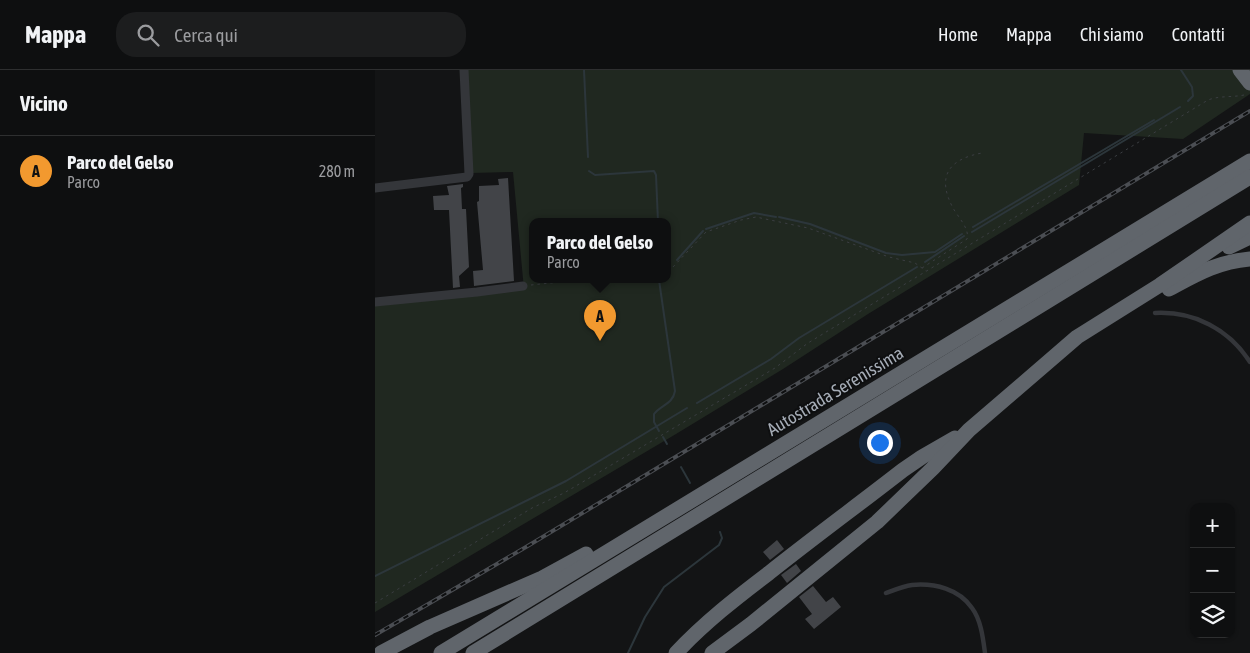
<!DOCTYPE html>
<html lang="it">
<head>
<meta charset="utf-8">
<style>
  :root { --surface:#0e0f10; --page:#1c1d1e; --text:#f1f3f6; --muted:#9b9c9f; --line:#2e2f30; --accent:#f2992f }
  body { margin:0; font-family:"Asap Condensed",sans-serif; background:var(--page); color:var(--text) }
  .controls { position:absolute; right:15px; bottom:15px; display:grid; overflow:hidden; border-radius:10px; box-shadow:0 1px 4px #0004 }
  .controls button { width:45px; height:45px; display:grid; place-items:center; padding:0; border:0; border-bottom:1px solid var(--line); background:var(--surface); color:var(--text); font:25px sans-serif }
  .you { position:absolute; left:504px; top:372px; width:18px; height:18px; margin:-12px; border:4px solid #fff; border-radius:50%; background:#1a73e8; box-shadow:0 0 0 8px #1a73e833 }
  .badge { display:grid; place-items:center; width:32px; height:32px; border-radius:50%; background:var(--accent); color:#111; font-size:16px; font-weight:700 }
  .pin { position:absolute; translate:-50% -41px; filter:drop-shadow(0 1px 2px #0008) }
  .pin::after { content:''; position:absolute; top:26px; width:18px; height:15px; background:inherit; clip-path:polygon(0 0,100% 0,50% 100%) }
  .popup { position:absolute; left:154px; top:148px; width:142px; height:65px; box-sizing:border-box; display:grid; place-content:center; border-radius:10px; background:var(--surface); filter:drop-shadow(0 1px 4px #0005); font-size:16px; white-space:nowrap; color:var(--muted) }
  .popup b { font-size:19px; color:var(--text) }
  .popup::after { content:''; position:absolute; left:50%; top:100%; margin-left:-10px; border:10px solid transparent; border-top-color:var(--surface) }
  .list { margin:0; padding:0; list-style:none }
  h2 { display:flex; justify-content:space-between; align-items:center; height:65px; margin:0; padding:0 20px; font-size:21px }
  h2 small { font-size:16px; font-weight:400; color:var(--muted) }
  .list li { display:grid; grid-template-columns:32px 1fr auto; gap:15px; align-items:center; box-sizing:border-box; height:70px; padding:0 20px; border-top:1px solid var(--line) }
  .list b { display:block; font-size:19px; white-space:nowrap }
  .list p { margin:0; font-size:16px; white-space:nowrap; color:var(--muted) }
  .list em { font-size:16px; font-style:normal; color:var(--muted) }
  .icon { flex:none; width:28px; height:28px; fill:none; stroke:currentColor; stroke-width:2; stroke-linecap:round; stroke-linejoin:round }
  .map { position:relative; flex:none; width:875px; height:583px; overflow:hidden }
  header { display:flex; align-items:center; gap:30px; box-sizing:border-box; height:70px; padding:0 25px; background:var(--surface); border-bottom:1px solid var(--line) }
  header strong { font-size:24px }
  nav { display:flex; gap:28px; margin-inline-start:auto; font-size:18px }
  .search { width:350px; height:45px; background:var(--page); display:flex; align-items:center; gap:12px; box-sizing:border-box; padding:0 18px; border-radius:20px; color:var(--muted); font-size:19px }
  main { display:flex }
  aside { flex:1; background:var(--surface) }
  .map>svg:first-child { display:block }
  .green { fill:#202820; fill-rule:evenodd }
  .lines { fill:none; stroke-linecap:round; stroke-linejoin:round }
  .stream { stroke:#2c363b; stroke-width:2 }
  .building { fill:#424448 }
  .path { stroke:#3a3d41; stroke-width:1; stroke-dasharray:2.5 4; stroke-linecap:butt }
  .lane { stroke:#34363a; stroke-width:4.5 }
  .street { stroke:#34363a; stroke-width:9 }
  .highway { stroke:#60656b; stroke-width:15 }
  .rail-casing { stroke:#4b4e53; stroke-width:4 }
  .rail { stroke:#0e0f10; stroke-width:2; stroke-dasharray:5.5; stroke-linecap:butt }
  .labels { text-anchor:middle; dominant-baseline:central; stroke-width:4; stroke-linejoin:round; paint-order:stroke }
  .street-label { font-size:18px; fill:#a5acb6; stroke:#0e0f10 }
</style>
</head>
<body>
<header>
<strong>Mappa</strong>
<div class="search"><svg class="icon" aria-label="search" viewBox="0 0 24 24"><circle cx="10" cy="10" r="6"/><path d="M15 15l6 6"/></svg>Cerca qui</div>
<nav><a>Home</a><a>Mappa</a><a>Chi siamo</a><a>Contatti</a></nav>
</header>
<main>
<aside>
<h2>Vicino<small></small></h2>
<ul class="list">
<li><span class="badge">A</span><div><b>Parco del Gelso</b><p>Parco</p></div><em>280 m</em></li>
</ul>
</aside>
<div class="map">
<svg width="875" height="583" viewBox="0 0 875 583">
  <rect width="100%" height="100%" fill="#131415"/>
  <path class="green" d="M90,0H875V24L808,69L709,63L704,115L493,244L408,299L301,364L0,542V236L149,219L138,102L96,103ZM158,152H292V210H158Z"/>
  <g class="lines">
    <g class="stream">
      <polyline points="209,0 213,87"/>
      <polyline points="806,0 817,17 818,26 813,31"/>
      <polyline points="214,101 220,105 279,101 281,105 283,152"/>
      <polyline points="404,147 435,154 511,183 527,185 560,182 587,164"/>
      <polyline points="598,157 779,50"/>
      <polyline points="331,159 379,143 401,147"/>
      <polyline points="597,162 805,37"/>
      <polyline points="302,190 328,161"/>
      <polyline points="550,192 589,166"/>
      <polyline points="322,333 396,289 424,268 542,197"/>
      <path d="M284,361L279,352V344C286,335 298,334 300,321L284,210"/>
      <polyline points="288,367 292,374"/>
      <polyline points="306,397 315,413"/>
      <polyline points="0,506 191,411 312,338"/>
      <polyline points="253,583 270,547 289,517 344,475 347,468 345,462"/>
    </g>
  </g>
  <g class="building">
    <polygon points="133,108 139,211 99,216 98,201 108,200 102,132 104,131 104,116 124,115 123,109"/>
    <polygon points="88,114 88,117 86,118 87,139 91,139 94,197 84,206 85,217 78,218 74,140 59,140 58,126 74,125 72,116"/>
    <polygon points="402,470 409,479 395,490 388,482"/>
    <polygon points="421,494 426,501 412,513 406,505"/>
    <polygon points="438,516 451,532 458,527 466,537 439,559 430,549 437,544 424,527"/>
  </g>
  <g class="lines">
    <g class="path">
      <path d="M547,198L592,169C595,159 583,147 578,138C561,106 574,89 607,83"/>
      <polyline points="292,199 297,198 331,162 366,150 381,147 433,158 514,187 540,193 551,201"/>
      <polyline points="156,215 205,210"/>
      <path d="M0,533L157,438L189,423L400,298L433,273L833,30C846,25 860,28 873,24"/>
    </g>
    <g class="lane">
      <path d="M780,243C819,241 854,259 875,292"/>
      <path d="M511,523C519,520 529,516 537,515C560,513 584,519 597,538C606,550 608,568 610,583"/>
    </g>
    <g class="street">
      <polyline points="0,118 92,107 94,104 89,0"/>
      <polyline points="0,232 102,222 148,216"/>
    </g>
    <g class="highway">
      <polyline points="865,0 875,13"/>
      <polyline points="854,177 875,167"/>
      <path d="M794,219C822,204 842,192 875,189"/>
      <polyline points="6,583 55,557 167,508 211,484"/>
      <polyline points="66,583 875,91"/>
      <polyline points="98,583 875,107"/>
      <path d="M301,583C329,553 361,528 394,503C438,468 483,435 528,400L547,387L580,368"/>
      <polyline points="337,583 376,554 502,452 558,398 594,360 702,267 785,215 875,153"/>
    </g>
    <g class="rail-casing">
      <polyline id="rail" points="0,565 151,477 875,41"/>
    </g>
    <use href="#rail" class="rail"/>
  </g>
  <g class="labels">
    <g class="street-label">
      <text transform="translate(460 321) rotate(-31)">Autostrada Serenissima</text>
    </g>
  </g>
</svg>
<div class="controls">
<button>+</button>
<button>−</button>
<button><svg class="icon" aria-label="layers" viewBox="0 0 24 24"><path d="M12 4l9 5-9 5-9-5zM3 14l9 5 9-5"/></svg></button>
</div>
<div class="you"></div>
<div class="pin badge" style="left:225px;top:271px">A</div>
<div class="popup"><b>Parco del Gelso</b>Parco</div>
</div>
</main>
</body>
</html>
